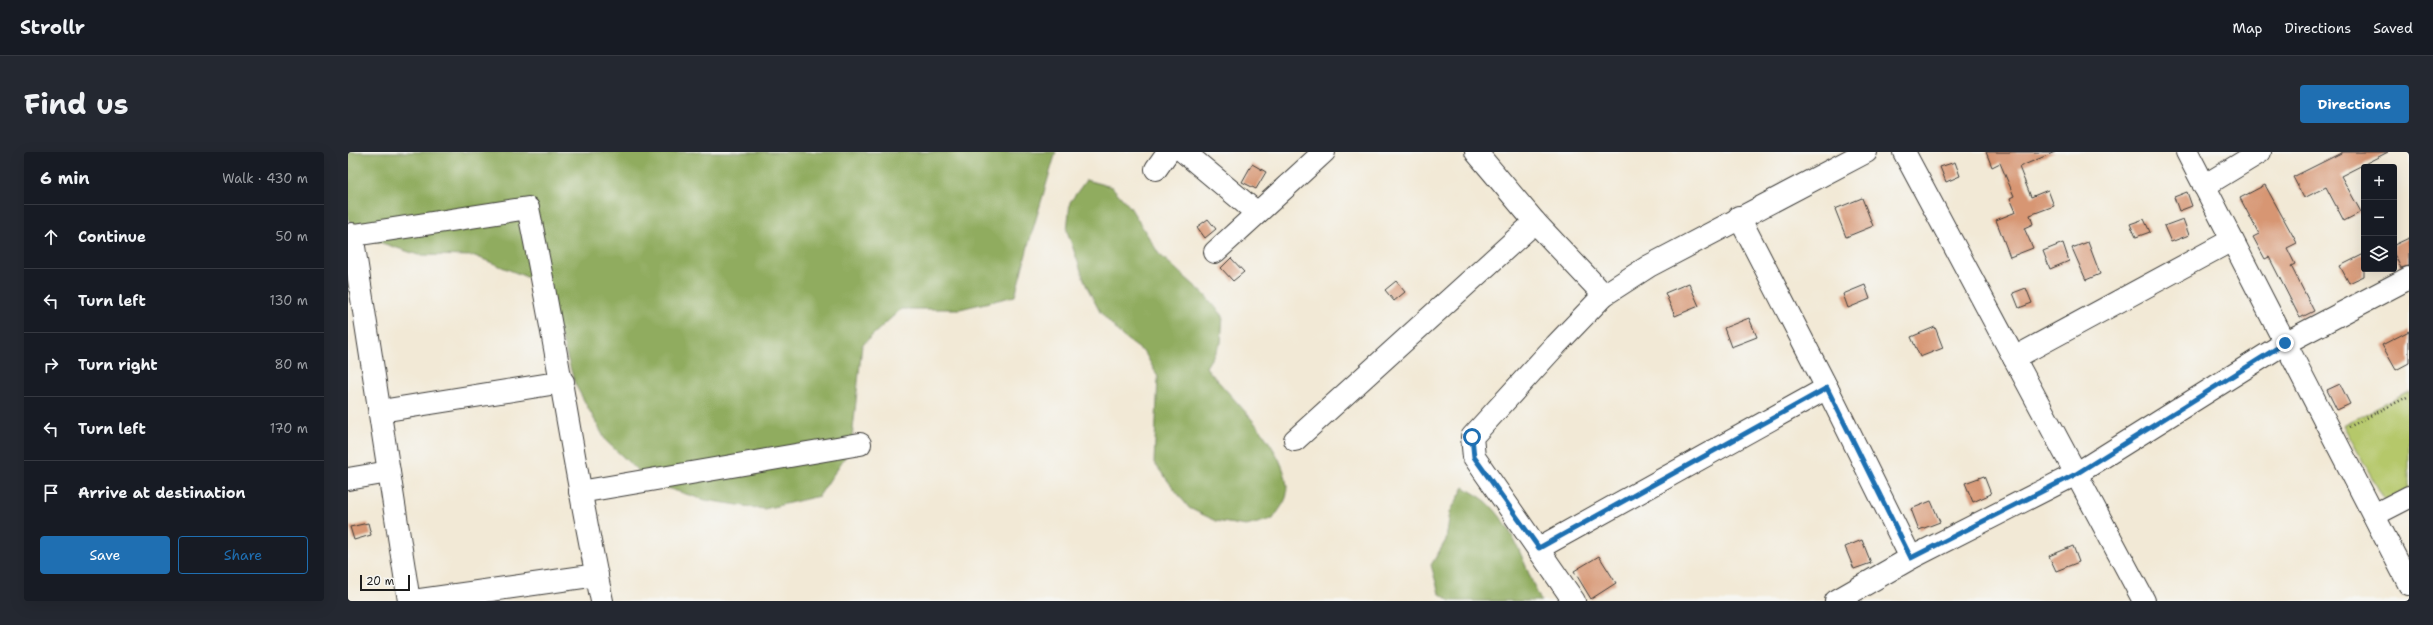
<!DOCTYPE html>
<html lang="en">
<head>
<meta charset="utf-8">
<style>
  :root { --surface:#171b24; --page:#242831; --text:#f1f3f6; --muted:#9ea1a6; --line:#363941; --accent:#1f6fb2 }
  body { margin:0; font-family:"Shantell Sans",sans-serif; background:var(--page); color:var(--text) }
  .controls { position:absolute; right:12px; top:12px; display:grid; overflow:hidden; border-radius:4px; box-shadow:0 4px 16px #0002 }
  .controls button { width:36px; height:36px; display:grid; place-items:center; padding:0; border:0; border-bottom:1px solid var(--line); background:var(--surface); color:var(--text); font:20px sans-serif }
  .scale { position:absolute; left:12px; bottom:10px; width:50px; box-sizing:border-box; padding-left:4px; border:2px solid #1c1c1c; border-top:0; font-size:11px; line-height:14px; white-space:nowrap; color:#1c1c1c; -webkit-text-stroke:3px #f6f6f2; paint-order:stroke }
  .stop { position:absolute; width:12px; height:12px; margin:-9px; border:3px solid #1f6fb2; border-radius:50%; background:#fff }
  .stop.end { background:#1f6fb2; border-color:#fff; box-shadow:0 1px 4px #0008 }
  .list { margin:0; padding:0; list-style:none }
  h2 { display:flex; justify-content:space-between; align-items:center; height:52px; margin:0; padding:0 16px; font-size:17px }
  h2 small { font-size:13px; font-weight:400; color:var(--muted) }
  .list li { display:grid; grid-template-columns:26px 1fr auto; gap:12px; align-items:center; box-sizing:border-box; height:64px; padding:0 16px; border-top:1px solid var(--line) }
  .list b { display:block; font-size:15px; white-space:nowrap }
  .list em { font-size:13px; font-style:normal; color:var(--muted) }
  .actions { display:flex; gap:8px; padding:12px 16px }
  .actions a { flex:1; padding:9px 0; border:1px solid var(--accent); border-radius:4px; text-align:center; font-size:14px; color:var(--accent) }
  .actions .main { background:var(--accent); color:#fff }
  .icon { flex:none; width:22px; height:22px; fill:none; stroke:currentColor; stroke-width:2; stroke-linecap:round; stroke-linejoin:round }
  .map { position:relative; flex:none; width:2061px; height:449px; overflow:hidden; border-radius:4px }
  header { display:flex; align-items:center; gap:24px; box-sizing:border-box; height:56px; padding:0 20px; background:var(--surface); border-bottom:1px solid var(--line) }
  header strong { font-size:19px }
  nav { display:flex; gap:22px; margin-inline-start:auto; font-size:14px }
  .intro { display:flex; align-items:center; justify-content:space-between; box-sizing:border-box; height:96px; padding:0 24px }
  h1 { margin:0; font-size:28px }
  .button { padding:10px 18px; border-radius:4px; background:var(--accent); color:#fff; font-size:14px; font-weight:700 }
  main { display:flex; gap:24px; padding:0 24px }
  aside { flex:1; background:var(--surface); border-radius:4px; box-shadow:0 4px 16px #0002 }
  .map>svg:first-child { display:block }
  .green { fill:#b5c86b; stroke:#687244 }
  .forest { fill:#90ac5f; stroke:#56643e }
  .building { fill:#d79673 }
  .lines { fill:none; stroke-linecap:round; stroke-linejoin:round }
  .minor-casing { stroke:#3c3b38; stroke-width:24 }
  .path { stroke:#3c3b38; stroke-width:2.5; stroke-dasharray:1 3; stroke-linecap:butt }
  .minor { stroke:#fff; stroke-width:22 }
  .route { stroke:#1f6fb2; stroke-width:5 }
</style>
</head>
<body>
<header>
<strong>Strollr</strong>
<nav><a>Map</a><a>Directions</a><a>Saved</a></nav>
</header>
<div class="intro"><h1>Find us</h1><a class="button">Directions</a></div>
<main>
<aside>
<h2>6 min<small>Walk · 430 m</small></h2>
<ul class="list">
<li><svg class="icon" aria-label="ahead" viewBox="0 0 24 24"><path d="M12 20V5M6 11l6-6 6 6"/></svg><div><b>Continue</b></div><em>50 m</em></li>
<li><svg class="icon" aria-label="left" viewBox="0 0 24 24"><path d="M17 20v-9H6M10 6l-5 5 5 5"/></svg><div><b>Turn left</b></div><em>130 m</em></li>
<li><svg class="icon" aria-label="right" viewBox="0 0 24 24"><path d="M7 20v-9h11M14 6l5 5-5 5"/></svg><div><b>Turn right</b></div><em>80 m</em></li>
<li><svg class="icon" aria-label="left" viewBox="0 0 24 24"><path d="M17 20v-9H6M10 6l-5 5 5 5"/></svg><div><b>Turn left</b></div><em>170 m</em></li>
<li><svg class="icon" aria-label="arrive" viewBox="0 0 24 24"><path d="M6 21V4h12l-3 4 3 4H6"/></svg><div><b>Arrive at destination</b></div></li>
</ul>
<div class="actions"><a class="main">Save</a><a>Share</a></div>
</aside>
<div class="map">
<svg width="2061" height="449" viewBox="0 0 2061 449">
  <rect width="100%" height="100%" fill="#f6f6f2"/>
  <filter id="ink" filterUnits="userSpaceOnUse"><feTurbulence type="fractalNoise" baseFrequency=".025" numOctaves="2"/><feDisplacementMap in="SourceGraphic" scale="8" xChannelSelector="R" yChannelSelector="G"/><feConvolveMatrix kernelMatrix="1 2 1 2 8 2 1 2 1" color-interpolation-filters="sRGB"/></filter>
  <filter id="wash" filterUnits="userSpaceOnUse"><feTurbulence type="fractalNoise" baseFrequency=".012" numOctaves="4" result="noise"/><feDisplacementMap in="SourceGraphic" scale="16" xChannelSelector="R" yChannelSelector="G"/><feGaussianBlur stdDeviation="0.9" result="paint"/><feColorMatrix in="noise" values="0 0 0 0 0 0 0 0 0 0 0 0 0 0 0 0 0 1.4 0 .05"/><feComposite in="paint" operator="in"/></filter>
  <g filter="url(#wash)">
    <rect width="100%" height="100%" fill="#f2e9d6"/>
    <polygon class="green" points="2061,240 2061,336 2037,349 1995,273"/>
    <g class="forest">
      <polygon points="0,0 708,0 682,87 667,144 612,157 553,157 514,193 503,296 471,344 416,357 357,348 303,331 258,289 227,232 211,177 181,126 127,104 70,103 13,84 0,67"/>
      <path d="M738,28L764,35L782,55L811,102L855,141L875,164L873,191L858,215C884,248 942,298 939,341C939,349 929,360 925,367L898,374L868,369L841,356L806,311L810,225L797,201L774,184L752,160L738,133L719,79L722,50Z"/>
      <path d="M1116,335C1123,340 1132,344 1139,350C1168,377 1176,415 1193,449H1102L1091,441L1083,413L1098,388L1102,360Z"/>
    </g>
    <g id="blocks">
      <g class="building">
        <polygon points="1638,0 1707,0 1671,15 1683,45 1700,38 1706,54 1682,63 1685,72 1676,76 1685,96 1662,105 1648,68 1668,60 1662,46 1666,44 1652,11 1644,15"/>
        <polygon points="1995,0 2040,0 1993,24 2013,60 1996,69 1978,35 1956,46 1945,25"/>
        <polygon points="1607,10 1612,24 1598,30 1592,15"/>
        <polygon points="904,12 918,20 908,37 894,30"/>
        <polygon points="1917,33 1949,91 1939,96 1947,112 1943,114 1966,159 1952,166 1921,105 1917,107 1905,85 1911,82 1892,46"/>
        <polygon points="1839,40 1844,54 1831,59 1826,45"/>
        <polygon points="1514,46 1525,74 1498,85 1487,57"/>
        <polygon points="860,67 868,77 857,86 849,75"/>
        <polygon points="1796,67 1802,80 1788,85 1782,72"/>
        <polygon points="1835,67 1841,83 1823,90 1816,74"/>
        <polygon points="2061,86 2061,114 2053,116 2046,102 2046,93"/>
        <polygon points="1740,90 1752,122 1738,128 1724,96"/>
        <polygon points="1715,91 1721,109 1702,117 1695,99"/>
        <polygon points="2016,102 2016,124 2001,131 1992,114"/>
        <polygon points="883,106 896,120 885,129 873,116"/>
        <polygon points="1048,129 1057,140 1046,149 1037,138"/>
        <polygon points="1341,131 1351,154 1327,164 1317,141"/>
        <polygon points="1517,133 1522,147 1500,156 1495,142"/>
        <polygon points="1678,136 1684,151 1671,156 1665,141"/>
        <polygon points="1401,166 1409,185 1383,195 1376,176"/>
        <polygon points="1587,175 1595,196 1572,205 1563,185"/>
        <polygon points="2061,179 2061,211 2048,218 2034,193"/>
        <polygon points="1992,232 2002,252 1989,258 1979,238"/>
        <polygon points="1636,324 1643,342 1625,350 1617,331"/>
        <polygon points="1583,349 1592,370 1571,378 1563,357"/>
        <polygon points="20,371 23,383 6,388 2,375"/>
        <polygon points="1514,388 1523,411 1506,417 1497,395"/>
        <polygon points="1725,394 1731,410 1708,419 1701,404"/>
        <polygon points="1251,404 1268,431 1243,447 1226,419"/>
      </g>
    </g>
  </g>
  <g filter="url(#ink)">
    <use href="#blocks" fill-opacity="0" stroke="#3c3b38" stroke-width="1"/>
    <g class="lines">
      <g class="minor-casing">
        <g id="minor">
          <polyline points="836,0 909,61"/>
          <polyline points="1128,0 1187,70 1256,143"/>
          <polyline points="1556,0 1796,449"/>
          <polyline points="1839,0 2061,432"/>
          <polyline points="808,17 820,0"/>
          <polyline points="1856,34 1912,0"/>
          <polyline points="1391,65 1479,236 1563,406"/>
          <polyline points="4,82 61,449"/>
          <path d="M0,84L180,56C208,187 226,319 254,449"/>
          <polyline points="867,100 976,0"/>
          <polyline points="1666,206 1884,88"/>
          <polyline points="33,259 215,230"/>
          <polyline points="947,288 1187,70"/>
          <polyline points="0,327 41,320"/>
          <polyline points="232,340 512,292"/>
          <polyline points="2026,363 2061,345"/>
          <polyline points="1191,396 1479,236"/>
          <polyline points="65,449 249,423"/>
          <polyline points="1226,449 1126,305 1124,285 1208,193 1256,143 1301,114 1518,0"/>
          <polyline points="1488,449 1563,406 1728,322 1937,191 2061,126"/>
        </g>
      </g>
      <polyline class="path" points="2001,275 2061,244"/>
      <use href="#minor" class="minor"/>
    </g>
  </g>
  <g class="lines" filter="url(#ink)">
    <polyline class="route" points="1124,285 1126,305 1191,396 1479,236 1563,406 1728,322 1937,191"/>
  </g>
</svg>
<div class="controls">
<button>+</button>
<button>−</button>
<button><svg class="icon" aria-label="layers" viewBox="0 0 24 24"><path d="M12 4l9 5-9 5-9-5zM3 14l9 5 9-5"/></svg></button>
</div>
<div class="scale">20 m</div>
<div class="stop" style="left:1124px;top:285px"></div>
<div class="stop end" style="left:1937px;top:191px"></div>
</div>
</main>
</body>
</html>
